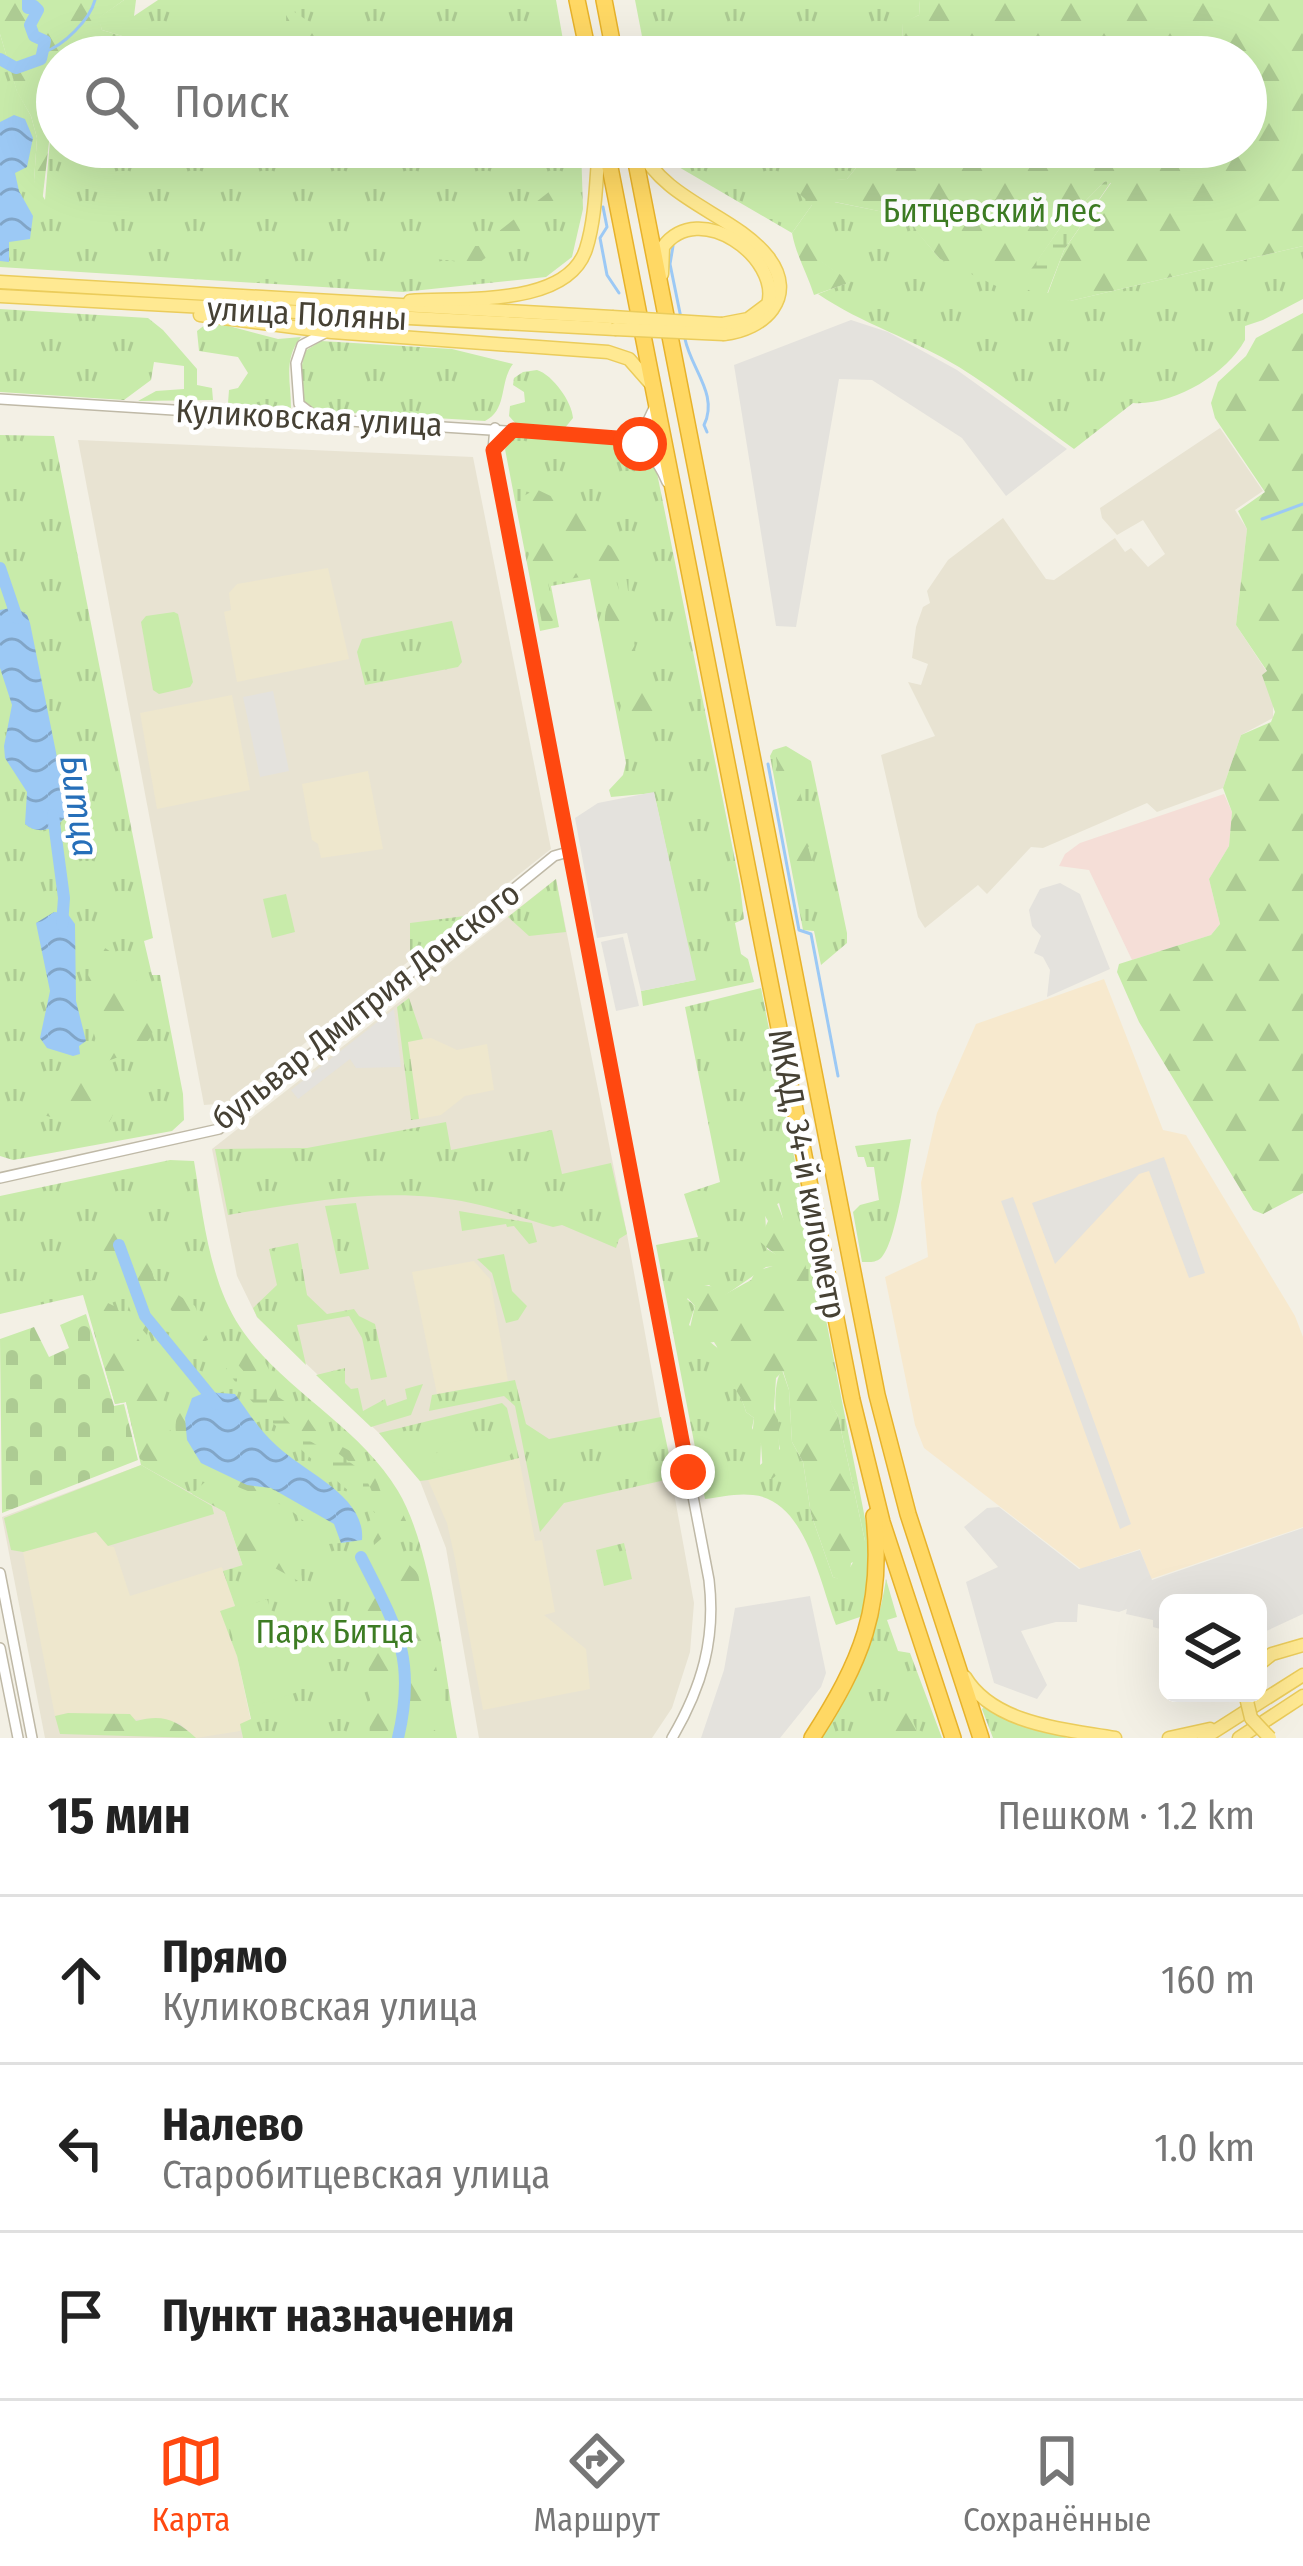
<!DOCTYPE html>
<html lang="ru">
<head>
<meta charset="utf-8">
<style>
  :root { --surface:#fff; --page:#f2f2f2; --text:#222; --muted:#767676; --line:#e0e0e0; --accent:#ff4810 }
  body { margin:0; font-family:"Fira Sans Condensed",sans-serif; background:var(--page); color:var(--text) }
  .controls { position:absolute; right:36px; bottom:36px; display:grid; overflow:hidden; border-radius:18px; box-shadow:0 12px 48px #0002 }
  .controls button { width:108px; height:108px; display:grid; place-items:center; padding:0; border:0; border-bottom:3px solid var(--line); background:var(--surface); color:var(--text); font:60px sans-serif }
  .stop { position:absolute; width:36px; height:36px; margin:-27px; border:9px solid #ff4810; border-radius:50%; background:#fff }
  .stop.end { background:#ff4810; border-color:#fff; box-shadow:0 3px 12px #0008 }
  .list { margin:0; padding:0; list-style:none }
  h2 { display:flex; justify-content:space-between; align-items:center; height:156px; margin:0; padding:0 48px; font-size:51px }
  h2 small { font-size:39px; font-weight:400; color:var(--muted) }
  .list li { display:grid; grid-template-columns:78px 1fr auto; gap:36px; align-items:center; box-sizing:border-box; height:168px; padding:0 48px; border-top:3px solid var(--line) }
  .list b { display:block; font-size:45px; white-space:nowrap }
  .list p { margin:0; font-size:39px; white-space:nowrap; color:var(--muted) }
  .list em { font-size:39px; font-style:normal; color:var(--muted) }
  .icon { flex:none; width:66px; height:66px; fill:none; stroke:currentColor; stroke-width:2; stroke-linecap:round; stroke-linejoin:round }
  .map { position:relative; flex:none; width:1303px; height:1738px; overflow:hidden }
  .search { position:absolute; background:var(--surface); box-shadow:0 12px 48px #0002; left:36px; right:36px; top:36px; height:132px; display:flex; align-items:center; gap:30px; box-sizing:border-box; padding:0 42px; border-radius:66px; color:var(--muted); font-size:45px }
  .sheet { height:660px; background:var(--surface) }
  nav { display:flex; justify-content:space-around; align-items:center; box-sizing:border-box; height:168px; border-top:3px solid var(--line); background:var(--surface); font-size:33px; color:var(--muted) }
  nav a { display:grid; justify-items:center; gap:6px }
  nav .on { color:var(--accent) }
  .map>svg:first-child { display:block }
  .residential { fill:#e8e3d2 }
  .commercial { fill:#f7e9ce }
  .education { fill:#eee7cd }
  .medical { fill:#f5ded7 }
  .grass { fill:url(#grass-tufts); fill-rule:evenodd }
  .forest { fill:url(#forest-firs); fill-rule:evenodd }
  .wetland { fill:url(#wetland-marsh) }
  .cemetery { fill:url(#cemetery-stones) }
  .garden { fill:#c8ebaa }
  .parking { fill:#e4e2dd }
  .water { fill:url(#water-waves) }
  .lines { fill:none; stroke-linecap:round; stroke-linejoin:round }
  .stream { stroke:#9cc9f5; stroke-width:3 }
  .river { stroke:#9cc9f5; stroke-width:12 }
  .minor-casing { stroke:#bfb9a7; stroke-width:12 }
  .major-casing { stroke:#ebcc5b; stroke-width:15 }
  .highway-casing { stroke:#e7b22b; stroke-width:18 }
  .minor { stroke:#fff; stroke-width:9 }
  .major { stroke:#ffe992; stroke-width:12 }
  .highway { stroke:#ffd864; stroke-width:15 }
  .major-bridge-casing { stroke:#ebcc5b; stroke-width:15; stroke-linecap:butt }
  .major-bridge { stroke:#ffe992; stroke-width:12 }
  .route { stroke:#ff4810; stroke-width:15 }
  .labels { text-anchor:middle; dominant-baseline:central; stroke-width:9; stroke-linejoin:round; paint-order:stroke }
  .park-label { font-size:33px; fill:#3d7c23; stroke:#fff }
  .street-label { font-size:33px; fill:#464134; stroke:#fff }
  .water-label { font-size:36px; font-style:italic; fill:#266fb9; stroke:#fff }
</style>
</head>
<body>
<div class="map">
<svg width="1303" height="1738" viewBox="0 0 1303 1738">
  <defs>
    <pattern id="grass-tufts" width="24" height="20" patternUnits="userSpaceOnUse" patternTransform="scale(3)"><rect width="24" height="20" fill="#c8ebaa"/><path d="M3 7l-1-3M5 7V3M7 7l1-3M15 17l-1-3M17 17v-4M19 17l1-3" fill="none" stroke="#adcb93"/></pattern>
    <pattern id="forest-firs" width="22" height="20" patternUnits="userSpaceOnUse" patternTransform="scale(3)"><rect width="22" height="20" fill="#c8ebaa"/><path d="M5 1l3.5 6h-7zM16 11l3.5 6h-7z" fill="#adcb93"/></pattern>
    <pattern id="wetland-marsh" width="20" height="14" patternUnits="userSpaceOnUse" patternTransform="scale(3)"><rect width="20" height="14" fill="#c8ebaa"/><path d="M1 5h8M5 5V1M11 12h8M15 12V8" fill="none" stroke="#adcb93"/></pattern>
    <pattern id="cemetery-stones" width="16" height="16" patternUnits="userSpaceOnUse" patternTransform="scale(3)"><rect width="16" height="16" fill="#c8ebaa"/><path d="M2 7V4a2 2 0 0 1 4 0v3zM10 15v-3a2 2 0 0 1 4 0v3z" fill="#adcb93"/></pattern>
    <pattern id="water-waves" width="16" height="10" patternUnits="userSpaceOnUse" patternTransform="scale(3)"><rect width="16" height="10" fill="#9cc9f5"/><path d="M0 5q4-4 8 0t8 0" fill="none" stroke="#81a5c7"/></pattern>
  </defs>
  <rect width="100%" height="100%" fill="#f3f0e5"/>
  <g class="residential">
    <polygon points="1220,428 1263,491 1235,510 1247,529 1236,625 1267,672 1263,675 1273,699 1273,718 1241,735 1223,788 1157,812 1147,803 1043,848 1031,847 987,894 978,885 925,928 918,917 881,755 935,736 908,682 921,685 928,664 912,658 916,627 923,607 930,603 927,591 948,560 1003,518 1046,579 1054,580 1115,538 1125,552 1131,548 1148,567 1165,554 1143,520 1117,535 1102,518 1100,508"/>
    <polygon points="78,440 473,457 551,849 229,1103 204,1105"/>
    <polygon points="556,879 627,1234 694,1603 690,1652 672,1708 652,1738 479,1738 446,1548 420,1481 379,1433 257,1317 237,1276 212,1149"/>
    <polygon points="141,1465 225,1512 243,1566 221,1612 237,1656 243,1738 45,1738 2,1517"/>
  </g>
  <polygon class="commercial" points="1104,979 1163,1130 1186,1135 1295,1316 1303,1337 1303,1527 1151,1579 1140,1549 1081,1569 924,1448 915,1425 885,1277 928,1257 921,1183 937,1113 976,1024"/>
  <g class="education">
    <polygon points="328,568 349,659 237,682 224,612 231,610 229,593 237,584"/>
    <polygon points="232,695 250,790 157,809 140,713"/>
    <polygon points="368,771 383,849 321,858 318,844 312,840 302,784"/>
    <polygon points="431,1038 457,1050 487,1044 494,1090 465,1096 441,1115 419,1119 407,1041"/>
    <polygon points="474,1261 490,1279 508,1381 437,1394 412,1272"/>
    <polygon points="519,1458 535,1541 542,1540 555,1612 544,1615 586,1649 590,1689 483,1710 455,1559 447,1523 428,1480"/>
    <polygon points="97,1532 108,1546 114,1547 130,1596 222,1567 235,1606 221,1612 237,1656 251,1721 241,1724 240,1731 196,1738 179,1723 68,1713 55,1716 23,1552"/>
  </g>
  <polygon class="medical" points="1224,794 1232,812 1229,846 1209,879 1220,924 1211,935 1132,960 1089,870 1059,866 1065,854 1080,843"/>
  <g class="grass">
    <polygon points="124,0 136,0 134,16 158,0 556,0 566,57 186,57 159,40 129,38 102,30 98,18"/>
    <polygon points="635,0 920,0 919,15 902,24 903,57 646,57"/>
    <polygon points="0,34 17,91 31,116 37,138 34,181 45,200 52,116 57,107 57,147 581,147 583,209 572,257 546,277 403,292 0,267"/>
    <polygon points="663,147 863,147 860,163 847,179 826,181 806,156 812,205 792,233 665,159"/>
    <path d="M834,202L904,216L940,259L1070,301L1303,246V299L1263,320L1245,326V340C1226,375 1172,406 1133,403L1074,449C1036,422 999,392 959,367C913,339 862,324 818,294L850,282L817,259Z"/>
    <polygon points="0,309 148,318 163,330 197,369 197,385 212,388 213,400 138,401 156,391 184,389 184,366 154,362 151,380 124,400 0,392"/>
    <path d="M210,321L278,339L301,337C283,359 291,382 291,408L228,403L229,390L238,388L248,373L238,357L199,351L197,331Z"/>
    <path d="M321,341L452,349L513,364C499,382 508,410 485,421L319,411L303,405L299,379L305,351Z"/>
    <path d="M537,370C553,375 572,402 573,418L564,429L517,425L509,416L510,406L525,402L524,392L513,385L514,378L523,372Z"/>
    <polygon points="0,435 54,436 153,938 144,941 152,975 160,975 183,1094 184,1120 172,1131 13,1160 0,1156"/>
    <path d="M515,437C556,440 637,433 657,473L740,885L744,919L735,923L741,954L748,959L754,982L643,1006L641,991L695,980L654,793L611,797L609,790L623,775L626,763L590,579L551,586L559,627L540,631L505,449Z"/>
    <polygon points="452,621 462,662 458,667 365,685 357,652 362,639"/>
    <polygon points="786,746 811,761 847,933 847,943 821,965 814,931 803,930 770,756 773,750"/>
    <polygon points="556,879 566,932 529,936 508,917"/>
    <polygon points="465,916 410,960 410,923"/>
    <path d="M761,988L871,1549L866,1615L836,1625C820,1584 806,1500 753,1495C737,1493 720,1497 705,1499L656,1245L698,1237L684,1194L720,1182L685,1007ZM779,1203L831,1404L838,1416L865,1541L843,1580L833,1577L811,1514L803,1462L792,1442L789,1390L782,1370C771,1384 776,1430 780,1449L760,1465L761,1444L752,1428L754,1418L746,1412C741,1389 720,1374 720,1350L689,1325L695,1306L687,1299L699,1287L709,1285L724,1296L766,1267L776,1266L777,1255L767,1249L765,1211Z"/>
    <polygon points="409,998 423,1039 408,1042 419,1119 411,1120 397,1007"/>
    <path d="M446,1122L451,1150L552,1130L562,1174L611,1163L627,1234L619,1239L616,1248L562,1225L553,1227C526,1219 499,1209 471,1203C390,1185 308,1202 228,1215L215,1149L307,1148Z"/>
    <path d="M911,1139C907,1162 896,1244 881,1258C875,1263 869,1262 862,1262L853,1212L860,1205L879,1200L874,1167H867L864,1157H858L855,1146Z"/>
    <path d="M170,1160L194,1161C203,1215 209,1280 240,1327C282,1390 359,1425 398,1491C432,1547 444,1670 457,1738H243L240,1724L251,1719L237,1656L220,1611L235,1606L223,1571L243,1565L225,1512L141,1465L126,1402L115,1404L83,1295L0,1314V1196Z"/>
    <polygon points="356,1203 369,1269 340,1274 325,1206"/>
    <polygon points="459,1211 532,1223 537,1242 529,1244 514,1226 507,1227 506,1224 462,1231"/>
    <polygon points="298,1243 307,1295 327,1314 354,1309 359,1316 375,1324 387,1377 371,1380 362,1338 349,1316 297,1325 306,1365 257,1317 253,1308 277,1285 269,1249"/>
    <polygon points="504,1254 512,1291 527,1306 518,1320 506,1323 492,1273 477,1259"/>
    <polygon points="345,1368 345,1383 351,1389 358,1388 363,1411 385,1399 387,1406 407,1399 405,1389 423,1384 411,1415 371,1427 316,1375"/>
    <polygon points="515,1380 526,1424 549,1439 661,1417 674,1478 564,1503 540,1532 515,1406 504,1396 429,1411 432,1395"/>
    <polygon points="502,1403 507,1408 519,1458 428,1480 420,1481 379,1433"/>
    <polygon points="624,1543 632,1579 604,1586 596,1550"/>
    <path d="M886,1579L897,1617L887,1620L898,1651L910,1653L942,1738H821C853,1687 877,1640 886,1579Z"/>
    <polygon points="984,1707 1010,1720 1068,1738 993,1738 982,1709"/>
  </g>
  <g class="forest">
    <polygon points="0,0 124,0 99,18 102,30 129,38 159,40 186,57 57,57 57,107 52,116 41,212 34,181 37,138 31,116 17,92 0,34"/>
    <path d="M920,0H1303V246L1070,301L1021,298L940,259L903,216L835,202L818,259L851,282L814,295C807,273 796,255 792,233L812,205L786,182L807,155L826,180L847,179L860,163L863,147H1246V57H903L902,23L919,15ZM1105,181L1111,183L1064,250L1048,293L1021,285L1062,225Z"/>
    <polygon points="293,11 344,45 331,57 287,57 286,12"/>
    <polygon points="568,177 564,196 479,263 434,259 435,246 480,246"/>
    <polygon points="1303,313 1303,1193 1263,1214 1253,1210 1139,1022 1117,972 1119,964 1211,935 1220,924 1209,879 1229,846 1232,812 1223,788 1241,735 1271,722 1275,712 1262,675 1267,671 1236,625 1247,529 1238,511 1265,492 1215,418 1211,403 1218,382 1246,356 1256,338"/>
    <path d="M536,489L559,500L579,499L617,515L605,531L603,541L620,553L624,563C631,604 633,646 641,686C643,696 651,702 654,712L646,719L648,739L642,747L632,746C607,711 628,707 623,680C618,653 597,631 608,604C619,597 621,591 616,579L595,580L591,575L548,583L555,617L548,627L542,623L522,519V497Z"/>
    <path d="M788,751C807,781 793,811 816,842L808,847L814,867L808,888L796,864L777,764L776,757Z"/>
    <path d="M99,944L135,968C136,1018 189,1035 107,1061C87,1034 79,973 99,944Z"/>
    <path d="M89,1064C104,1078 123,1103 109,1122L74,1123L43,1115L33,1099L31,1076Z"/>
    <path d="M762,1194H773L785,1223L794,1228L802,1247L831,1403L838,1416L865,1541C867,1554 863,1559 851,1563L850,1573L843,1581L833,1577L811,1514L803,1462L792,1442L789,1390L783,1371L776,1378L774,1409L778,1418L780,1472L772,1479L763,1474L761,1444L752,1438L754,1418L746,1412C742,1396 733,1387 725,1373C718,1361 722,1353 714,1342L695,1345L688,1336L695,1306L681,1291L689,1284L719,1287L724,1295L751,1280L756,1271L776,1265V1255L759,1241L768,1221L758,1204Z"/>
    <polygon points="131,1224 141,1231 154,1279 195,1306 208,1340 192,1346 182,1336 183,1324 166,1304 151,1314 147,1335 134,1320 113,1265 95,1261 77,1235"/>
    <polygon points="95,1280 101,1286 104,1301 116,1307 150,1356 165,1390 161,1404 177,1449 166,1474 140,1459 126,1402 115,1404 84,1295 87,1281"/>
    <path d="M234,1342C264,1350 271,1369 278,1397L304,1413L323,1441C358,1448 375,1468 384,1502H392L403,1514L416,1544L387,1534L374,1545L369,1508L375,1513L369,1482L331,1448L320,1447L300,1435L232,1358Z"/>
    <path d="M192,1398L185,1418L193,1453L225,1476L270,1488L334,1524L341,1543L328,1544C313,1532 303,1517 285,1507C247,1486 146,1467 184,1400Z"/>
    <path d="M206,1481C220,1492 234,1497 248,1506C266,1516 304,1562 302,1583L262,1561L243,1566L225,1512L192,1494Z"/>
    <path d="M371,1552L385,1561L404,1560L418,1573L424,1611L413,1624L414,1630H428L430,1639L444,1703L432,1728L444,1738H370C368,1694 378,1663 350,1622L354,1616L366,1614L369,1603L356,1560Z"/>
    <polygon points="902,1696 920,1738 854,1738 860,1723"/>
    <path d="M68,1713L130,1714L136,1721C162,1714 176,1719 196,1738L60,1734L55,1716Z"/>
  </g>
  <g class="wetland">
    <polygon points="1105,181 1111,182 1064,250 1047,294 1032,292 1020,285 1062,225"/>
    <path d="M218,1343L300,1435L320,1447L331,1448L363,1472L379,1507L376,1513C344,1487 212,1381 218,1343Z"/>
  </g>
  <polygon class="cemetery" points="86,1314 114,1406 124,1404 138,1460 2,1513 0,1339 34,1327 49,1357 69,1348 60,1325"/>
  <g class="garden">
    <polygon points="184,0 283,0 278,57 218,57 166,33"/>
    <polygon points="174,612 178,614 193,682 190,687 159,694 153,690 141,622 146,616"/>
    <polygon points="286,894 295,932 272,938 263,899"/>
    <path d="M501,1432L512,1444V1453L506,1459C482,1464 449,1481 432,1460L443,1444Z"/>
    <polygon points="141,1465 212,1506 214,1514 108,1546 96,1532 23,1552 11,1550 4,1518"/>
    <polygon points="267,1599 298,1692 254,1706 225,1613"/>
  </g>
  <g class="parking">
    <polygon points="851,320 888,332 957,370 1067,449 1006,496 962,438 872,380 839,379 796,627 776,626 734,365"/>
    <polygon points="273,691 289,771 260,777 243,697"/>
    <polygon points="654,792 696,980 641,991 627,933 597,938 575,818 598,803"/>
    <polygon points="1060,883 1080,894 1110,969 1047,997 1050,970 1043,957 1034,953 1041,936 1032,926 1029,910 1040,889"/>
    <polygon points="623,937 639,1006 616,1011 601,942"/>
    <polygon points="394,1009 401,1067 356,1068 350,1059 298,1099 291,1090"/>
    <polygon points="1164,1157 1205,1273 1189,1278 1149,1171 1139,1174 1055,1264 1032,1203"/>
    <polygon points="1013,1197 1131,1524 1120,1529 1001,1201"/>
    <polygon points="999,1507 1079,1569 1140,1550 1152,1580 1303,1528 1303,1614 1260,1634 1263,1643 1258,1645 1258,1603 1168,1603 1168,1631 1153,1627 1153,1620 1126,1614 1127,1609 1119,1612 1078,1604 1077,1622 1056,1622 1021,1631 1047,1685 1037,1699 994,1683 966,1582 998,1567 964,1527 987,1508"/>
    <polygon points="810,1596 826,1673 821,1687 780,1738 701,1738 724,1670 735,1608"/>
  </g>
  <g class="water">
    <polygon points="14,115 25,119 33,138 27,167 15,173 19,191 33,216 30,239 9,242 9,262 0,261 0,122"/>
    <path d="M15,607L27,615L30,623L68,812C61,828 39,837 25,824L27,792L5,758L4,746L12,705L0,668V610Z"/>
    <polygon points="54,912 67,913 75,924 76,1001 86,1041 79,1046 80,1054 73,1056 47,1048 40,1038 50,991 36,923"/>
    <path d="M206,1392L235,1394C248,1412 260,1431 277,1446C304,1472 366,1496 362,1540L341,1543L334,1524L271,1488L247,1485L201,1463L187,1440L185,1418L192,1398Z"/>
  </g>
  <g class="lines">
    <g class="stream">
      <path d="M44,52C63,46 90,20 95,0"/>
      <polyline points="603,207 607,227 600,238 607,275 619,293"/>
      <polyline points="673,246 670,264 681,318"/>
      <path d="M685,339C691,369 719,395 704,425L707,432"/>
      <polyline points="1262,519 1303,504"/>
      <polyline points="768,764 799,930 811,934 838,1076"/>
    </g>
    <g class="river">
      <polyline points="0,59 16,68 41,59 45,41 34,36 30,25 38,10 34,6 28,8 28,0"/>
      <polyline points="0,568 17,618"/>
      <polyline points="53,815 64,898 62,925"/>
      <polyline points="119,1245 145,1316 217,1404"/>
      <path d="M361,1557C396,1626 417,1658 398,1738"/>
    </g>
    <g class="minor-casing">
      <g id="minor">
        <path d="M0,399L617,438C644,443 657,458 667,482"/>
        <polyline points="312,414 299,404 296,363 302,345 325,333"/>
        <path d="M495,428L493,450L709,1580C716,1639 702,1687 672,1738"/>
        <polyline points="627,437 644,429 654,408"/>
        <polyline points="0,1178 219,1129 554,856 568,852"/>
        <polyline points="0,1573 32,1738"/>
        <polyline points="0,1648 18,1738"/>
      </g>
    </g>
    <g class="major-casing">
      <g id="major">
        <path d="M639,147C665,202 734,214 768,257C799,297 764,330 724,334"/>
        <path d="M662,274L663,247C699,198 781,258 768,304L748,319L722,324"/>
        <polyline points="0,282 612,317"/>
        <polyline points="0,296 615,329"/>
        <path d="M410,301C461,297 567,308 586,249C596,218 596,179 599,147"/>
        <polyline points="200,315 332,332 608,352 629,359 651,384"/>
        <polyline points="1258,1665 1272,1654 1303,1645"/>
        <path d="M965,1677C994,1725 1065,1729 1115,1738"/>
        <polyline points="1169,1738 1210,1729"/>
        <polyline points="1204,1738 1303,1675"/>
        <polyline points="1239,1738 1303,1696"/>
      </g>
    </g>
    <g class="highway-casing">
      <g id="highway">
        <polyline points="577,0 589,57"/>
        <polyline points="604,0 615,57"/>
        <polyline points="606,147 852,1400 882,1522 953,1738"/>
        <polyline points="633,147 877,1395 908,1514 981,1738"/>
        <path d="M812,1738C861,1662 884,1608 874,1516"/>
      </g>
    </g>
    <use href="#minor" class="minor"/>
    <use href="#major" class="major"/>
    <use href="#highway" class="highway"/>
    <g class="major-bridge-casing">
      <g id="major-bridge">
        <polyline points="612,317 722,324"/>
        <polyline points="615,329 724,334"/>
        <polyline points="1245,1693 1251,1718 1270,1738"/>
      </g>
    </g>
    <use href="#major-bridge" class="major-bridge"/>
  </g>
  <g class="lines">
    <polyline class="route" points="640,444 617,438 513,430 493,450 688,1472"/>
  </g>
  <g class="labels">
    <g class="park-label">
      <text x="992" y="211">Битцевский лес</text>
      <text x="335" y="1632">Парк Битца</text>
    </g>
    <g class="street-label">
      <text transform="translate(307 314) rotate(3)">улица Поляны</text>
      <text transform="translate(309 418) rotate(3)">Куликовская улица</text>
      <text transform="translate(366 1006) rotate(-38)">бульвар Дмитрия Донского</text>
      <text transform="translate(807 1174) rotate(79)">МКАД, 34-й километр</text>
    </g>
    <g class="water-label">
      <text transform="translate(79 806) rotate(82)">Битца</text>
    </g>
  </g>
</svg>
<div class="controls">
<button><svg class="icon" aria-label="layers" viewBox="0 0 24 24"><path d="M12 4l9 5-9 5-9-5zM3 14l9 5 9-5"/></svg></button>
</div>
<div class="stop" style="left:640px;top:444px"></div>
<div class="stop end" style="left:688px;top:1472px"></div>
<div class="search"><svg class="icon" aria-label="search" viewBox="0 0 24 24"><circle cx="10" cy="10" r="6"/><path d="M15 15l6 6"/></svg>Поиск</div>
</div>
<section class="sheet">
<h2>15 мин<small>Пешком · 1.2 km</small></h2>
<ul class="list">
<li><svg class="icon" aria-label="ahead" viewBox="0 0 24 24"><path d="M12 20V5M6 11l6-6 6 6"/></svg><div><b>Прямо</b><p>Куликовская улица</p></div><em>160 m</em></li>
<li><svg class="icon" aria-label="left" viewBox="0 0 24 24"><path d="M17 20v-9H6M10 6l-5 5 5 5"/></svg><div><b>Налево</b><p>Старобитцевская улица</p></div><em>1.0 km</em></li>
<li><svg class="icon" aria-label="arrive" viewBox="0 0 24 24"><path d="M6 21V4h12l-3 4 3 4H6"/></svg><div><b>Пункт назначения</b></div></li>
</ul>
</section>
<nav>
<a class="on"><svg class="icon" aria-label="map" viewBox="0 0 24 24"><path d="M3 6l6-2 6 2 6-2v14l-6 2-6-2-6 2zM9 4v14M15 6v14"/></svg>Карта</a>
<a><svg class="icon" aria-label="directions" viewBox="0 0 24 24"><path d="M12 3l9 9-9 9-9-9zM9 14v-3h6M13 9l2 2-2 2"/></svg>Маршрут</a>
<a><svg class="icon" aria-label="saved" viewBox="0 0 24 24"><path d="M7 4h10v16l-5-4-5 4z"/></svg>Сохранённые</a>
</nav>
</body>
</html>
